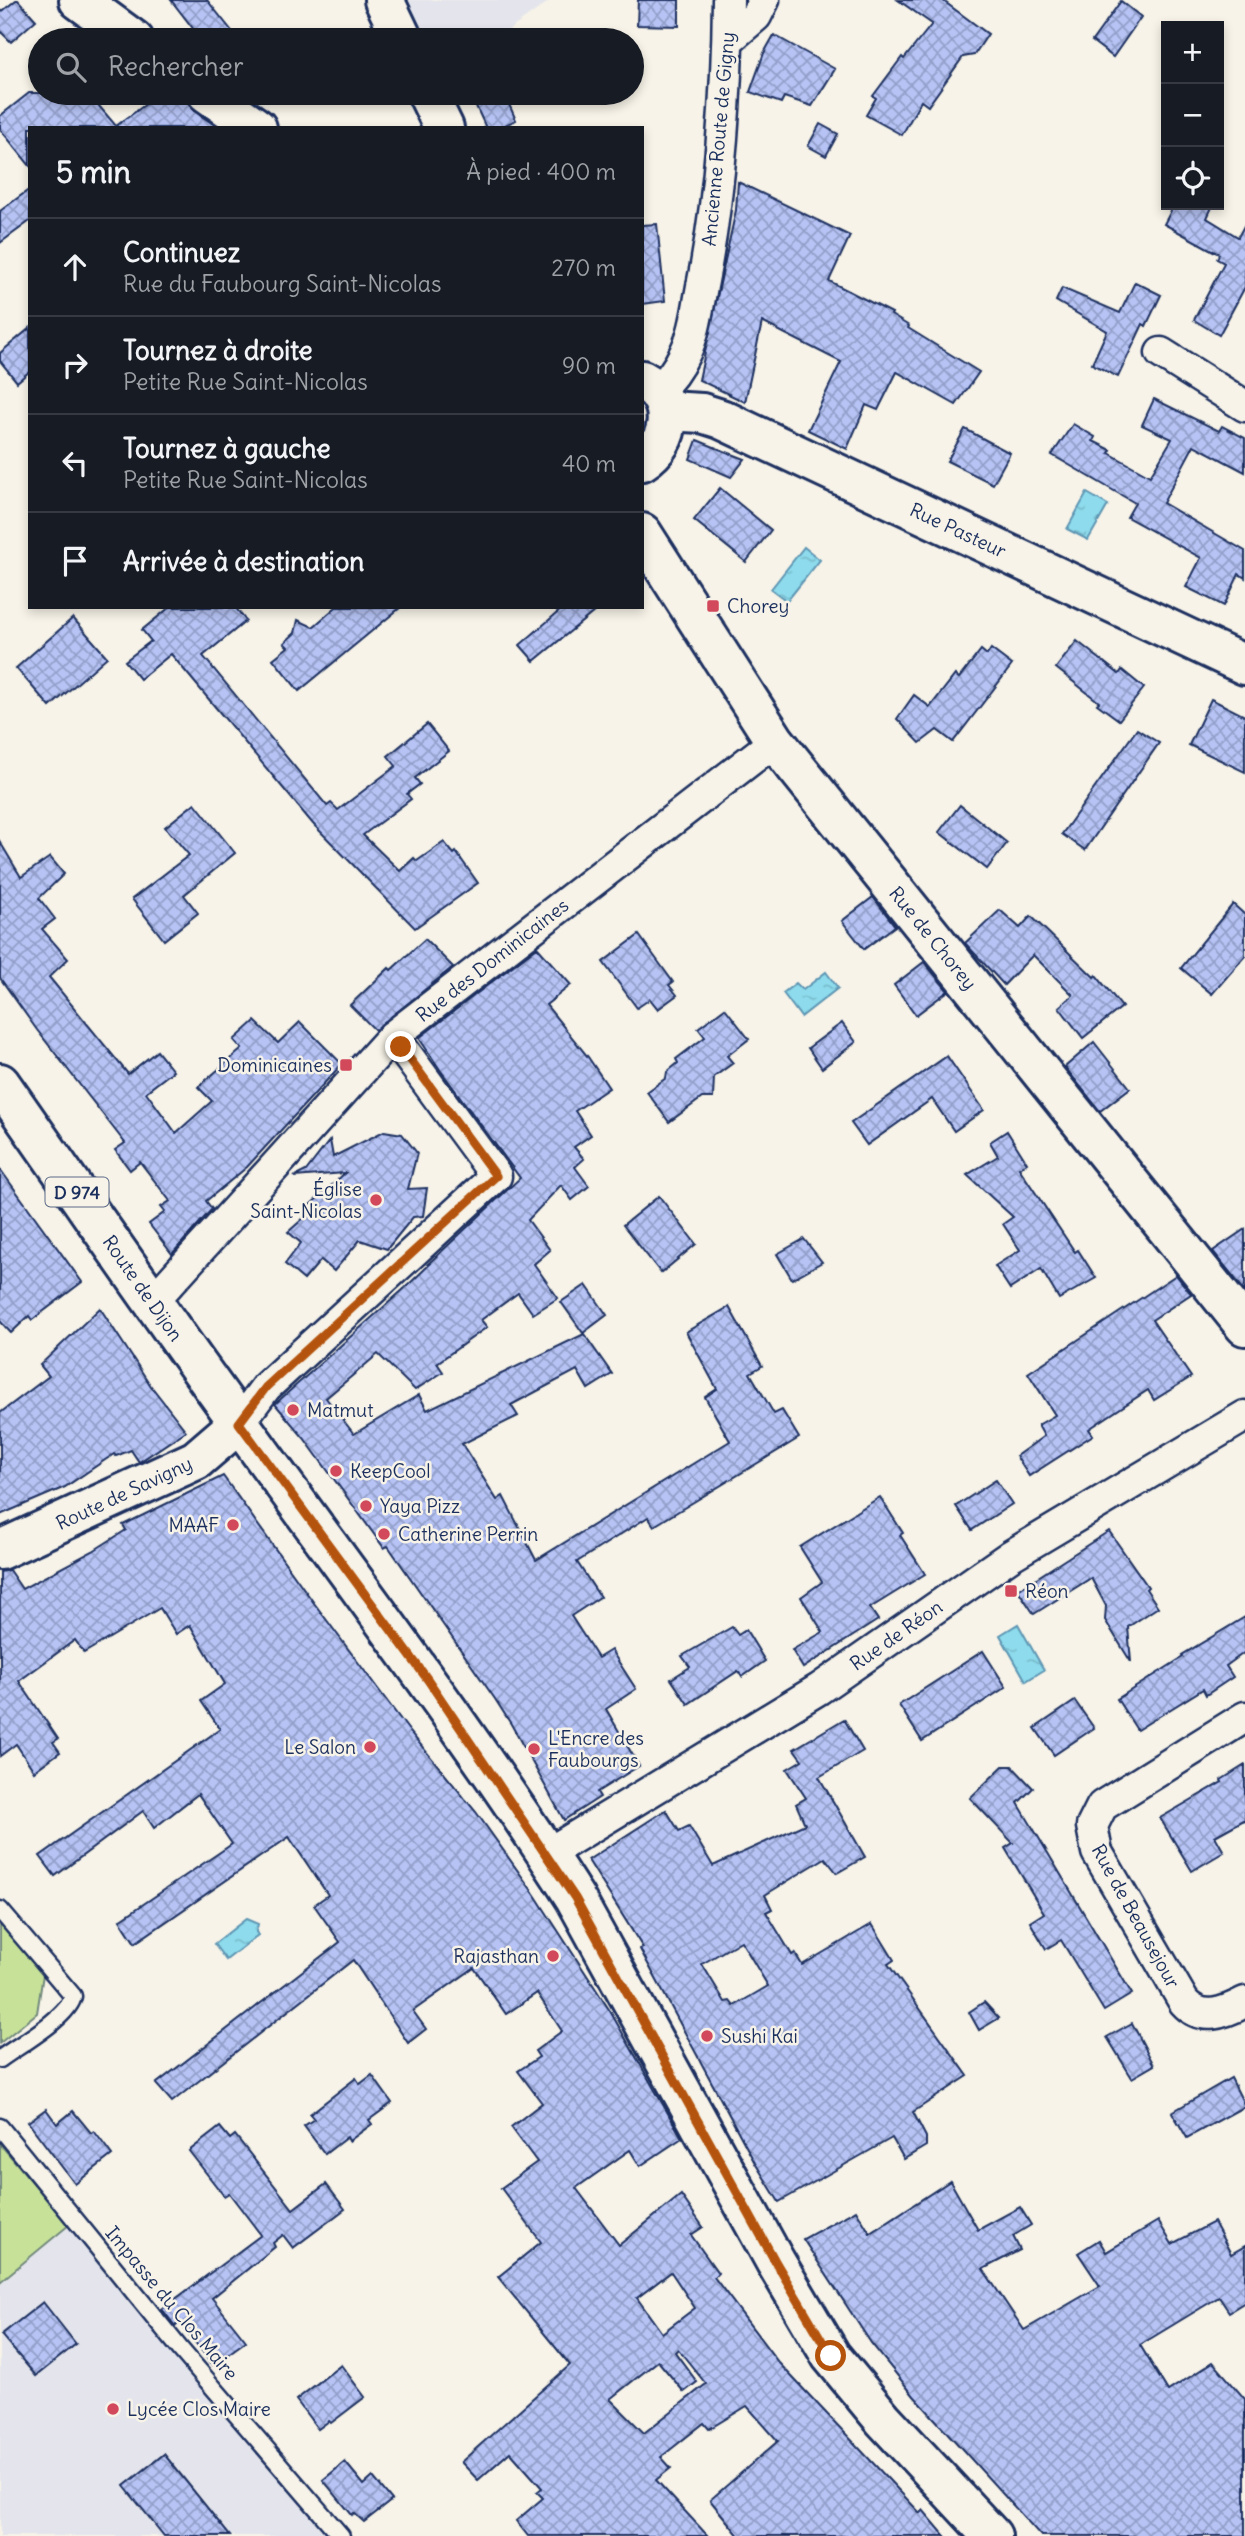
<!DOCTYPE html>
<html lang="fr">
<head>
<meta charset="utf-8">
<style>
  :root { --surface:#171b24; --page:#20242c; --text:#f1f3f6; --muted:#9ea1a6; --line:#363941 }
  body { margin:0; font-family:Delius,sans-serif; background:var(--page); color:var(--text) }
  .controls { position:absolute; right:21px; top:21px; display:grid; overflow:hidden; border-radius:0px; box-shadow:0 4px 10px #0003 }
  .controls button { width:63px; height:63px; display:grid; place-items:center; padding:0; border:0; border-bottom:2px solid var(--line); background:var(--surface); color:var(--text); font:35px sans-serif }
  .stop { position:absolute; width:21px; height:21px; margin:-16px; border:5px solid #b45309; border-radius:50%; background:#fff }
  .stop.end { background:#b45309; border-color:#fff; box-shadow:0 2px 7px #0008 }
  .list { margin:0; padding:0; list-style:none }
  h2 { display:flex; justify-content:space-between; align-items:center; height:91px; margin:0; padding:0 28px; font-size:30px }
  h2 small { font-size:23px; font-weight:400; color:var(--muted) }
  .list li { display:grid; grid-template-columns:46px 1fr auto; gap:21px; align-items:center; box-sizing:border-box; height:98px; padding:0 28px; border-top:2px solid var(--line) }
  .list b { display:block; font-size:26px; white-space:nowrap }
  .list p { margin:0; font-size:23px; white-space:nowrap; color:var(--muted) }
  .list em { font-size:23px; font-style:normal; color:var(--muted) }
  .icon { flex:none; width:38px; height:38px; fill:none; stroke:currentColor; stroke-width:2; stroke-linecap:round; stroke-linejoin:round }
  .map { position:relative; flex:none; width:1245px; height:2536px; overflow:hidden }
  .search { position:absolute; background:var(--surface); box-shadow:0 4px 10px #0003; left:28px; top:28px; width:616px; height:77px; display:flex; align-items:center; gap:18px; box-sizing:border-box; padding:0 24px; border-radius:38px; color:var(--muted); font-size:26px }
  .panel { position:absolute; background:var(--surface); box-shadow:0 4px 10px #0003; left:28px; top:126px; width:616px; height:483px; border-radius:0px }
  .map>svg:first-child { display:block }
  .built { fill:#e4e5ec }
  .garden { fill:#c7e298; stroke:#71887b; stroke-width:2 }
  .water { fill:url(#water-ripples); stroke:#5f96b3; stroke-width:2 }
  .building { fill:url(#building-cross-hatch); stroke:#1b2f5e; stroke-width:2; fill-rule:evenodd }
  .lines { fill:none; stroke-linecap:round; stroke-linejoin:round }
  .lane-casing { stroke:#1b2f5e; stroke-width:21 }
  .street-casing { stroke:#1b2f5e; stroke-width:35 }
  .secondary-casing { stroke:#1b2f5e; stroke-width:44 }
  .primary-casing { stroke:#1b2f5e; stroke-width:44 }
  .lane { stroke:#f7f3e8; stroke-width:16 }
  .street { stroke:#f7f3e8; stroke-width:30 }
  .secondary { stroke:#f7f3e8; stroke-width:38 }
  .primary { stroke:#f7f3e8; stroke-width:38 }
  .route { stroke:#b45309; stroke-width:9 }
  .poi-dot { fill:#d1495b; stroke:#f7f3e8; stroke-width:2.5 }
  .labels { text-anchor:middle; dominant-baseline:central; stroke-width:5; stroke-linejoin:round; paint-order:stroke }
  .shield { fill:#f7f3e8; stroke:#5d6a87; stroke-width:2 }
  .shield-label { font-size:18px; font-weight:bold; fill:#1b2f5e }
  .street-label { font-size:19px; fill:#1b2f5e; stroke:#f7f3e8 }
  .poi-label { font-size:19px; fill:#1b2f5e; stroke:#f7f3e8; text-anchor:start }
</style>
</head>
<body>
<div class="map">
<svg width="1245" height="2536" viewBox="0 0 1245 2536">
  <defs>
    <pattern id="water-ripples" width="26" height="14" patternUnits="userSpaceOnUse" patternTransform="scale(1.75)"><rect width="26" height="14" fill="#8ddbec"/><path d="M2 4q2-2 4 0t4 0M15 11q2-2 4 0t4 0" fill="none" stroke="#79bccd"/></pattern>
    <pattern id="building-cross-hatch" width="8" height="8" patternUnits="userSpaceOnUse" patternTransform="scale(1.75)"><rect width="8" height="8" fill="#b6c3f4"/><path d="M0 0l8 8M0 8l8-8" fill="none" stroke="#939fc9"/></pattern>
  </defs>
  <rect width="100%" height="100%" fill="#f7f3e8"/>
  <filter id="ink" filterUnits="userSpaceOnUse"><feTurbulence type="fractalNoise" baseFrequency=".0143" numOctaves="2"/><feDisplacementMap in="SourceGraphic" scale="14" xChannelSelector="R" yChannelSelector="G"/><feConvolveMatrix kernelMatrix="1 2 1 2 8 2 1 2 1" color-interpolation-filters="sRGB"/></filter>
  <g filter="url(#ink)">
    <g class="built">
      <polygon points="405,0 551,0 495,40 424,40"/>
      <polygon points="69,2225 97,2258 333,2536 0,2536 0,2282"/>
    </g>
    <g class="garden">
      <polygon points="0,1917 44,1968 37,2013 0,2043"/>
      <polygon points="0,2144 69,2225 0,2282"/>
    </g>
    <g class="water">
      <polygon points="1087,493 1108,505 1088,540 1067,529"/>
      <polygon points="804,547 820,560 787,601 771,589"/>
      <polygon points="826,972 838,988 801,1017 783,993 796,983 803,990"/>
      <polygon points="1018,1624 1044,1670 1026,1681 1000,1635"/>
      <polygon points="246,1919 258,1924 256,1932 258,1935 226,1960 214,1944"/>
    </g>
    <g class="building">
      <polygon points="16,0 18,0 36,20 11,42 0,31 0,13"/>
      <polygon points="171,0 207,0 239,40 202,40"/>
      <polygon points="638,0 679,0 679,26 637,25"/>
      <polygon points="898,0 942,0 988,34 974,55 963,57 928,106 921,101 902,135 866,115 876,98 873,96 902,57 904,59 932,24"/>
      <polygon points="1121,1 1141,17 1113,57 1092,41"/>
      <polygon points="774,35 835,69 812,106 784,97 781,103 750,92 764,53"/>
      <polygon points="29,93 88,93 116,126 161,93 176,93 187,100 194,111 219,128 30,128 30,166 0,129 0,116"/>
      <polygon points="470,93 504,93 516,120 499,128 486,128"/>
      <polygon points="820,124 838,134 826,156 808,146"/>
      <polygon points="738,182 850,236 829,281 892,313 891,315 909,326 908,328 979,372 956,405 897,372 878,410 866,405 847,449 808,430 841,362 762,322 745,402 699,380 736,210"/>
      <polygon points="30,189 30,221 0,243 0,211"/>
      <polygon points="1174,205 1213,205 1207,218 1238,237 1245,224 1245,287 1219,335 1194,320 1224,263 1217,259 1219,254 1164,224"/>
      <polygon points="657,224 665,301 642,304 642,225"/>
      <polygon points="1135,282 1161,295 1146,326 1143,324 1118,377 1092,364 1107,331 1056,301 1062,288 1120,313"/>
      <polygon points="30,328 30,371 17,382 0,361 0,353"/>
      <polygon points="1154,399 1219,431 1222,426 1245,438 1245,472 1194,445 1163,503 1245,551 1245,578 1239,574 1224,606 1186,587 1201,558 1127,517 1135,503 1052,455 1073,424 1095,437 1093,441 1111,450 1109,453 1150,476 1172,439 1142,425"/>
      <polygon points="965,429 1010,453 993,484 947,461"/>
      <polygon points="697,440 719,449 745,459 731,477 690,459"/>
      <polygon points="720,488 771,530 746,562 694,520"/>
      <polygon points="170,607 235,607 246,621 203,656 327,806 331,803 338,810 396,766 388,756 427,724 449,751 415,778 420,784 407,794 411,799 363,835 400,871 414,858 417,861 444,842 454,854 456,852 478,883 415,928 313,824 171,654 140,679 125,661 151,641 142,630"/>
      <polygon points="336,607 401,607 299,691 273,659 288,647 284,643 295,633 298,620 313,627"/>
      <polygon points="564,607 600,607 534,661 520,645"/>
      <polygon points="73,618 107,657 50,707 16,668"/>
      <polygon points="1077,641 1119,674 1122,670 1144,688 1119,720 1097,704 1099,702 1056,668"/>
      <polygon points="991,649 1012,665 953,742 937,730 920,743 897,719 914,695 930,707 955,675 959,678 981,650 987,655"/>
      <polygon points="1211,699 1245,716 1245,772 1189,745"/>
      <polygon points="1137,729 1159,743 1085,850 1062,834"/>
      <polygon points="195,803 235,853 184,895 198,913 164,940 132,899 189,855 165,827"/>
      <polygon points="960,805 1007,843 987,869 939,832"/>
      <polygon points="0,842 21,877 50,857 64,874 39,898 55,919 42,929 68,959 49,977 128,1074 157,1051 173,1071 146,1092 176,1133 212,1101 198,1087 242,1049 234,1040 255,1021 278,1043 300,1022 342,1064 247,1167 206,1201 212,1209 172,1254 149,1224 165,1212 161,1207 170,1201 140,1162 130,1170 115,1150 125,1143 37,1030 0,978"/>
      <polygon points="873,897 895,926 864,949 842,921"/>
      <polygon points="1233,904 1245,915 1245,956 1212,994 1181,968"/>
      <polygon points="1000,910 1020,928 1031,916 1094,977 1096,975 1122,1007 1083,1038 1059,1007 1073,995 1033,955 1004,985 965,943"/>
      <polygon points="639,935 673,982 669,985 677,995 658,1009 650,999 637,1008 603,962"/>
      <polygon points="425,939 453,967 375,1030 350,1005 389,968 391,970"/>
      <polygon points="537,947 571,985 546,1005 588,1057 609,1088 575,1111 591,1135 574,1147 584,1159 575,1167 589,1186 572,1200 561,1185 528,1220 550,1250 534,1264 558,1298 533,1314 518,1293 481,1320 487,1327 437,1363 443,1372 415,1390 378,1354 326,1398 354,1434 419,1395 427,1410 584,1334 612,1374 588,1389 577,1370 511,1405 518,1416 462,1444 497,1500 503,1496 536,1560 730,1441 705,1397 717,1389 686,1332 729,1307 762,1366 750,1373 774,1414 782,1410 799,1438 654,1526 648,1517 577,1562 600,1597 571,1616 598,1658 611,1650 636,1689 606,1709 639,1766 597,1792 600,1797 564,1820 511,1724 495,1699 388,1546 384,1548 304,1438 275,1404 405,1288 430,1264 428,1264 520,1178 441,1071 419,1038"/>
      <polygon points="924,962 948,991 916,1015 894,985"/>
      <polygon points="725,1008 749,1039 727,1056 733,1063 714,1077 713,1098 702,1098 669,1122 647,1092 666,1078 667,1072 678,1063 676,1059 705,1037 698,1028"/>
      <polygon points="842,1023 856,1042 822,1068 808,1048"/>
      <polygon points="1094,1042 1130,1088 1100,1111 1065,1067"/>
      <polygon points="947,1056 984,1110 954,1131 932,1099 867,1145 851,1123"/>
      <polygon points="384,1131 402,1134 417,1153 408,1189 427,1188 423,1216 413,1217 387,1249 360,1240 334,1271 321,1260 304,1280 285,1264 301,1243 288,1232 314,1209 310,1205 345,1173 294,1177 306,1171 330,1140 333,1157"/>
      <polygon points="1007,1131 1027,1163 1019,1168 1075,1252 1078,1250 1096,1278 1059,1299 1041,1269 1010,1289 995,1266 1020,1250 1003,1224 1013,1217 967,1175 998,1156 990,1142"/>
      <polygon points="0,1169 82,1282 32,1320 29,1316 11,1333 0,1321"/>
      <polygon points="659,1196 696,1244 661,1273 623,1225"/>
      <polygon points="1245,1229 1245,1291 1213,1251"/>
      <polygon points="804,1239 822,1262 792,1279 777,1254"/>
      <polygon points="1176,1275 1191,1294 1152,1320 1191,1377 1154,1400 1148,1390 1089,1429 1093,1435 1029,1476 1016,1456 1044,1436 1038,1425 1055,1415 1028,1373"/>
      <polygon points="586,1285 607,1315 583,1333 561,1302"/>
      <polygon points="100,1308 151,1386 186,1431 139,1462 131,1450 116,1456 114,1454 65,1487 0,1515 0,1413 49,1376 40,1365"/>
      <path d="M223,1476L314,1603L410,1732L476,1812L535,1895L610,2011L682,2138L640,2166L630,2150L576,2188L619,2245L681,2195L703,2227L691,2235L718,2273L714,2277L778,2362L920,2513L923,2510L945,2536H739L710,2500L778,2441L747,2406L709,2429L704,2423L661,2457L671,2468L656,2480L708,2536H528L516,2521L543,2498L537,2492L542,2488L510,2452L478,2480L461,2462L570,2365L498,2277L541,2242L501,2188L537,2162L511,2127L542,2103L518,2071L539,2057L535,2051L562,2031L537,1993L506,2014L474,1968L413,2011L426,2029L408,2043L353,1960L172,2102L156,2084L340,1942L314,1905L328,1895L289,1837L135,1943L120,1920L232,1844L198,1794L154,1828L143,1811L55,1876L40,1856L220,1729L201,1701L225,1684L190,1625L176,1634L160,1608L84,1653L75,1640L19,1681L58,1739L53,1742L60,1752L34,1771L16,1744L0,1756V1572L9,1570L22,1589L93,1551L126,1530L123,1525ZM671,2272L695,2308L662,2333L637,2298ZM678,2349L706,2384L644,2433L610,2399L658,2361L684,2392L697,2382L675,2352Z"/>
      <polygon points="996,1480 1012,1504 972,1530 956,1506"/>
      <polygon points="880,1497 903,1533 900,1535 925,1574 870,1608 878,1620 803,1668 792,1650 823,1632 801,1597 822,1582 800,1547"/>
      <polygon points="1109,1531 1148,1587 1146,1589 1158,1607 1128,1627 1131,1662 1105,1620 1106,1606 1091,1578 1034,1614 1018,1590"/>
      <polygon points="1245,1617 1245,1652 1226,1666 1233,1677 1206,1695 1203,1689 1137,1730 1117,1699 1183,1657 1182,1655"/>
      <polygon points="732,1627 738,1635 746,1630 765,1661 742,1677 738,1671 688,1704 671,1679 690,1667 682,1656"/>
      <polygon points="983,1651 1006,1687 922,1741 899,1705"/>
      <polygon points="1075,1701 1094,1728 1054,1755 1035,1728"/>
      <path d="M844,1719L863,1751L819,1777L865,1857L837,1873L825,1858L765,1895L772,1909L766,1912L792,1955L795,1953L802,1965L872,1924L894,1960L888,1964L968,2076L913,2112L926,2137V2146L904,2159L892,2138L779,2202L755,2163L640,1949L643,1948L588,1860L666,1810L679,1831L689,1826L713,1866L805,1824L796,1804L806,1798L787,1769L802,1760L794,1749ZM741,1941L768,1986L734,2006L730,2001L725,2002L702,1964Z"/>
      <polygon points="1245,1765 1245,1822 1244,1820 1215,1836 1224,1852 1192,1871 1160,1818 1222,1782 1221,1780"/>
      <polygon points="1003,1766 1012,1766 1033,1788 1018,1803 1132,1994 1104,2011 1061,1940 1046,1949 1030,1922 1044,1913 1005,1848 1013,1843 970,1798"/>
      <polygon points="984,2002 999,2018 979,2030 969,2012"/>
      <polygon points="1132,2023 1154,2065 1132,2078 1107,2037"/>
      <polygon points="372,2075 392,2103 369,2120 372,2124 349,2141 347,2137 325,2154 304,2126 314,2119 310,2114 356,2078 360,2084"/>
      <polygon points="1231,2078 1245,2106 1187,2138 1172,2112"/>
      <polygon points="46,2109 57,2124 73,2111 91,2133 94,2131 112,2155 75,2184 28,2122"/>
      <polygon points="220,2127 230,2139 235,2135 293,2209 326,2184 345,2209 293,2248 283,2235 273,2243 275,2247 212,2298 246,2341 213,2365 179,2322 175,2326 162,2309 261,2235 229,2193 224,2196 189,2151"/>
      <polygon points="950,2181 978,2230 1020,2207 1031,2225 1013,2236 1020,2250 983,2269 1024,2330 1100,2286 1078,2253 1099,2240 1106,2252 1158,2221 1172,2244 1214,2222 1231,2254 1245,2246 1245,2302 1229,2312 1219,2297 1140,2345 1168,2391 1213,2362 1245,2399 1245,2536 1041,2536 914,2396 871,2343 803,2239 856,2210 870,2233"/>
      <polygon points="43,2302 76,2344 36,2376 1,2335"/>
      <polygon points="341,2365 365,2397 331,2423 329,2421 318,2429 296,2400"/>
      <polygon points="164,2454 230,2536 164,2536 124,2486"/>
      <polygon points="345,2462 364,2485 373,2477 392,2500 364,2522 354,2513 352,2515 323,2480"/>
    </g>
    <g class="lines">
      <g class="lane-casing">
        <g id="lane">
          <path d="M0,1910L73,1996C69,2017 19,2045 0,2059"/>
          <polyline points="0,2127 181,2350 341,2536"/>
        </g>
      </g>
      <g class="street-casing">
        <g id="street">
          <polyline points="728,40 756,16 764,0"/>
          <polyline points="1161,353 1245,406"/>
          <path d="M657,391C670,380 678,368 685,353C696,331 698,305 703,281C721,189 727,93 728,0"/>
          <polyline points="153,1301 393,1036 775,741"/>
          <polyline points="239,1423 266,1387 496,1176 393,1036"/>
          <path d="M1245,1717L1102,1806L1092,1826L1097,1852L1184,2002C1202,2022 1224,2013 1245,2002"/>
          <polyline points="547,1854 819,1689 1010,1556 1245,1416"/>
        </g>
      </g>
      <g class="secondary-casing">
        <g id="secondary">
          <polyline points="79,0 134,40"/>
          <polyline points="384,0 403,40"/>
          <polyline points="207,93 257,128"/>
          <polyline points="427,93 444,128"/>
          <path d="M642,380C677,398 673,442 642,461"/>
          <polyline points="667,411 702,413 721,419 1245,665"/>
          <polyline points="642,533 775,741 1245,1326"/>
          <polyline points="0,1550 196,1460 239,1423"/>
        </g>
      </g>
      <g class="primary-casing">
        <path id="primary" d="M0,1083C80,1197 158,1312 240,1424C353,1581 471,1735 575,1898L775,2261L831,2356L883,2419L992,2536"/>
      </g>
      <use href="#lane" class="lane"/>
      <use href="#street" class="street"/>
      <use href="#secondary" class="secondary"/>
      <use href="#primary" class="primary"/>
    </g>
  </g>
  <g class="lines" filter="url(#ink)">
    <polyline class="route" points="401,1047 496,1176 266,1387 239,1423 428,1680 575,1898 775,2261 831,2356"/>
  </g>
  <g class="poi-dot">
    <rect x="706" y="599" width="14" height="14" rx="3.5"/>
    <rect x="339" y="1058" width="14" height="14" rx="3.5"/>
    <circle cx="376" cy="1200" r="7"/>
    <circle cx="293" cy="1410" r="7"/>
    <circle cx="336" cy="1471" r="7"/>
    <circle cx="366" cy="1506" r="7"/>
    <circle cx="233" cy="1525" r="7"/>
    <circle cx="384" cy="1534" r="7"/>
    <rect x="1004" y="1584" width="14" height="14" rx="3.5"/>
    <circle cx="370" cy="1747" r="7"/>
    <circle cx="534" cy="1749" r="7"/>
    <circle cx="553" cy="1956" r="7"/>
    <circle cx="707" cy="2036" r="7"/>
    <circle cx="113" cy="2409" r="7"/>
  </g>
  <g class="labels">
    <rect class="shield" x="45.5" y="1177.5" width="63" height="29" rx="5"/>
    <g class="shield-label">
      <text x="77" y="1192">D 974</text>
    </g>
    <g class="street-label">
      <text transform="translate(718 139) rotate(-85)">Ancienne Route de Gigny</text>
      <text transform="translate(958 530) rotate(25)">Rue Pasteur</text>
      <text transform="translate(933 938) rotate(51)">Rue de Chorey</text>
      <text transform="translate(492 960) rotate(-38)">Rue des Dominicaines</text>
      <text transform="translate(143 1288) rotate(55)">Route de Dijon</text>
      <text transform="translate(124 1493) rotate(-25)">Route de Savigny</text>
      <text transform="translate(896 1635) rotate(-35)">Rue de Réon</text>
      <text transform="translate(1136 1916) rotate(61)">Rue de Beausejour</text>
      <text transform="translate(172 2303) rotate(50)">Impasse du Clos Maire</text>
    </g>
    <g class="poi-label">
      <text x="727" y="606">Chorey</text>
      <text x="332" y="1065" text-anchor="end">Dominicaines</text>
      <text x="362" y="1189" text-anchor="end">Église<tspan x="362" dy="22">Saint-Nicolas</tspan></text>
      <text x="307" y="1410">Matmut</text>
      <text x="350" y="1471">KeepCool</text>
      <text x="380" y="1506">Yaya Pizz</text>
      <text x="219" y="1525" text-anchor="end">MAAF</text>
      <text x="398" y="1534">Catherine Perrin</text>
      <text x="1025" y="1591">Réon</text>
      <text x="548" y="1738">L'Encre des<tspan x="548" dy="22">Faubourgs</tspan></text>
      <text x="356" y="1747" text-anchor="end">Le Salon</text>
      <text x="539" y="1956" text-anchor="end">Rajasthan</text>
      <text x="721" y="2036">Sushi Kai</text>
      <text x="127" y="2409">Lycée Clos Maire</text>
    </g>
  </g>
</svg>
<div class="controls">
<button>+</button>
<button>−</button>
<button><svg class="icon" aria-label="locate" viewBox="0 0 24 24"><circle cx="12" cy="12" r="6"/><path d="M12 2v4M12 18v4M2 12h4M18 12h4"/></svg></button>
</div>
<div class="stop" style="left:831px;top:2356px"></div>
<div class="stop end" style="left:401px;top:1047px"></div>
<div class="search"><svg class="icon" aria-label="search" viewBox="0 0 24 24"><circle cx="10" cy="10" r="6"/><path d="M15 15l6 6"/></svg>Rechercher</div>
<section class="panel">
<h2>5 min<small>À pied · 400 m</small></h2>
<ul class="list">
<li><svg class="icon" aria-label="ahead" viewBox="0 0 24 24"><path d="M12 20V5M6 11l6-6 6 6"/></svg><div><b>Continuez</b><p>Rue du Faubourg Saint-Nicolas</p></div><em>270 m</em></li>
<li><svg class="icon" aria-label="right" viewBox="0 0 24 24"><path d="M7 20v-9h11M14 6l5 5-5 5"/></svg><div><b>Tournez à droite</b><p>Petite Rue Saint-Nicolas</p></div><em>90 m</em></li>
<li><svg class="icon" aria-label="left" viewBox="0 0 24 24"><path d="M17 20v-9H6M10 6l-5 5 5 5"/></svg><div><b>Tournez à gauche</b><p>Petite Rue Saint-Nicolas</p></div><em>40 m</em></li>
<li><svg class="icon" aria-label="arrive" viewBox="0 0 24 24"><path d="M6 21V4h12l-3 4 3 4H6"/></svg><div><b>Arrivée à destination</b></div></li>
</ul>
</section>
</div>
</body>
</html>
